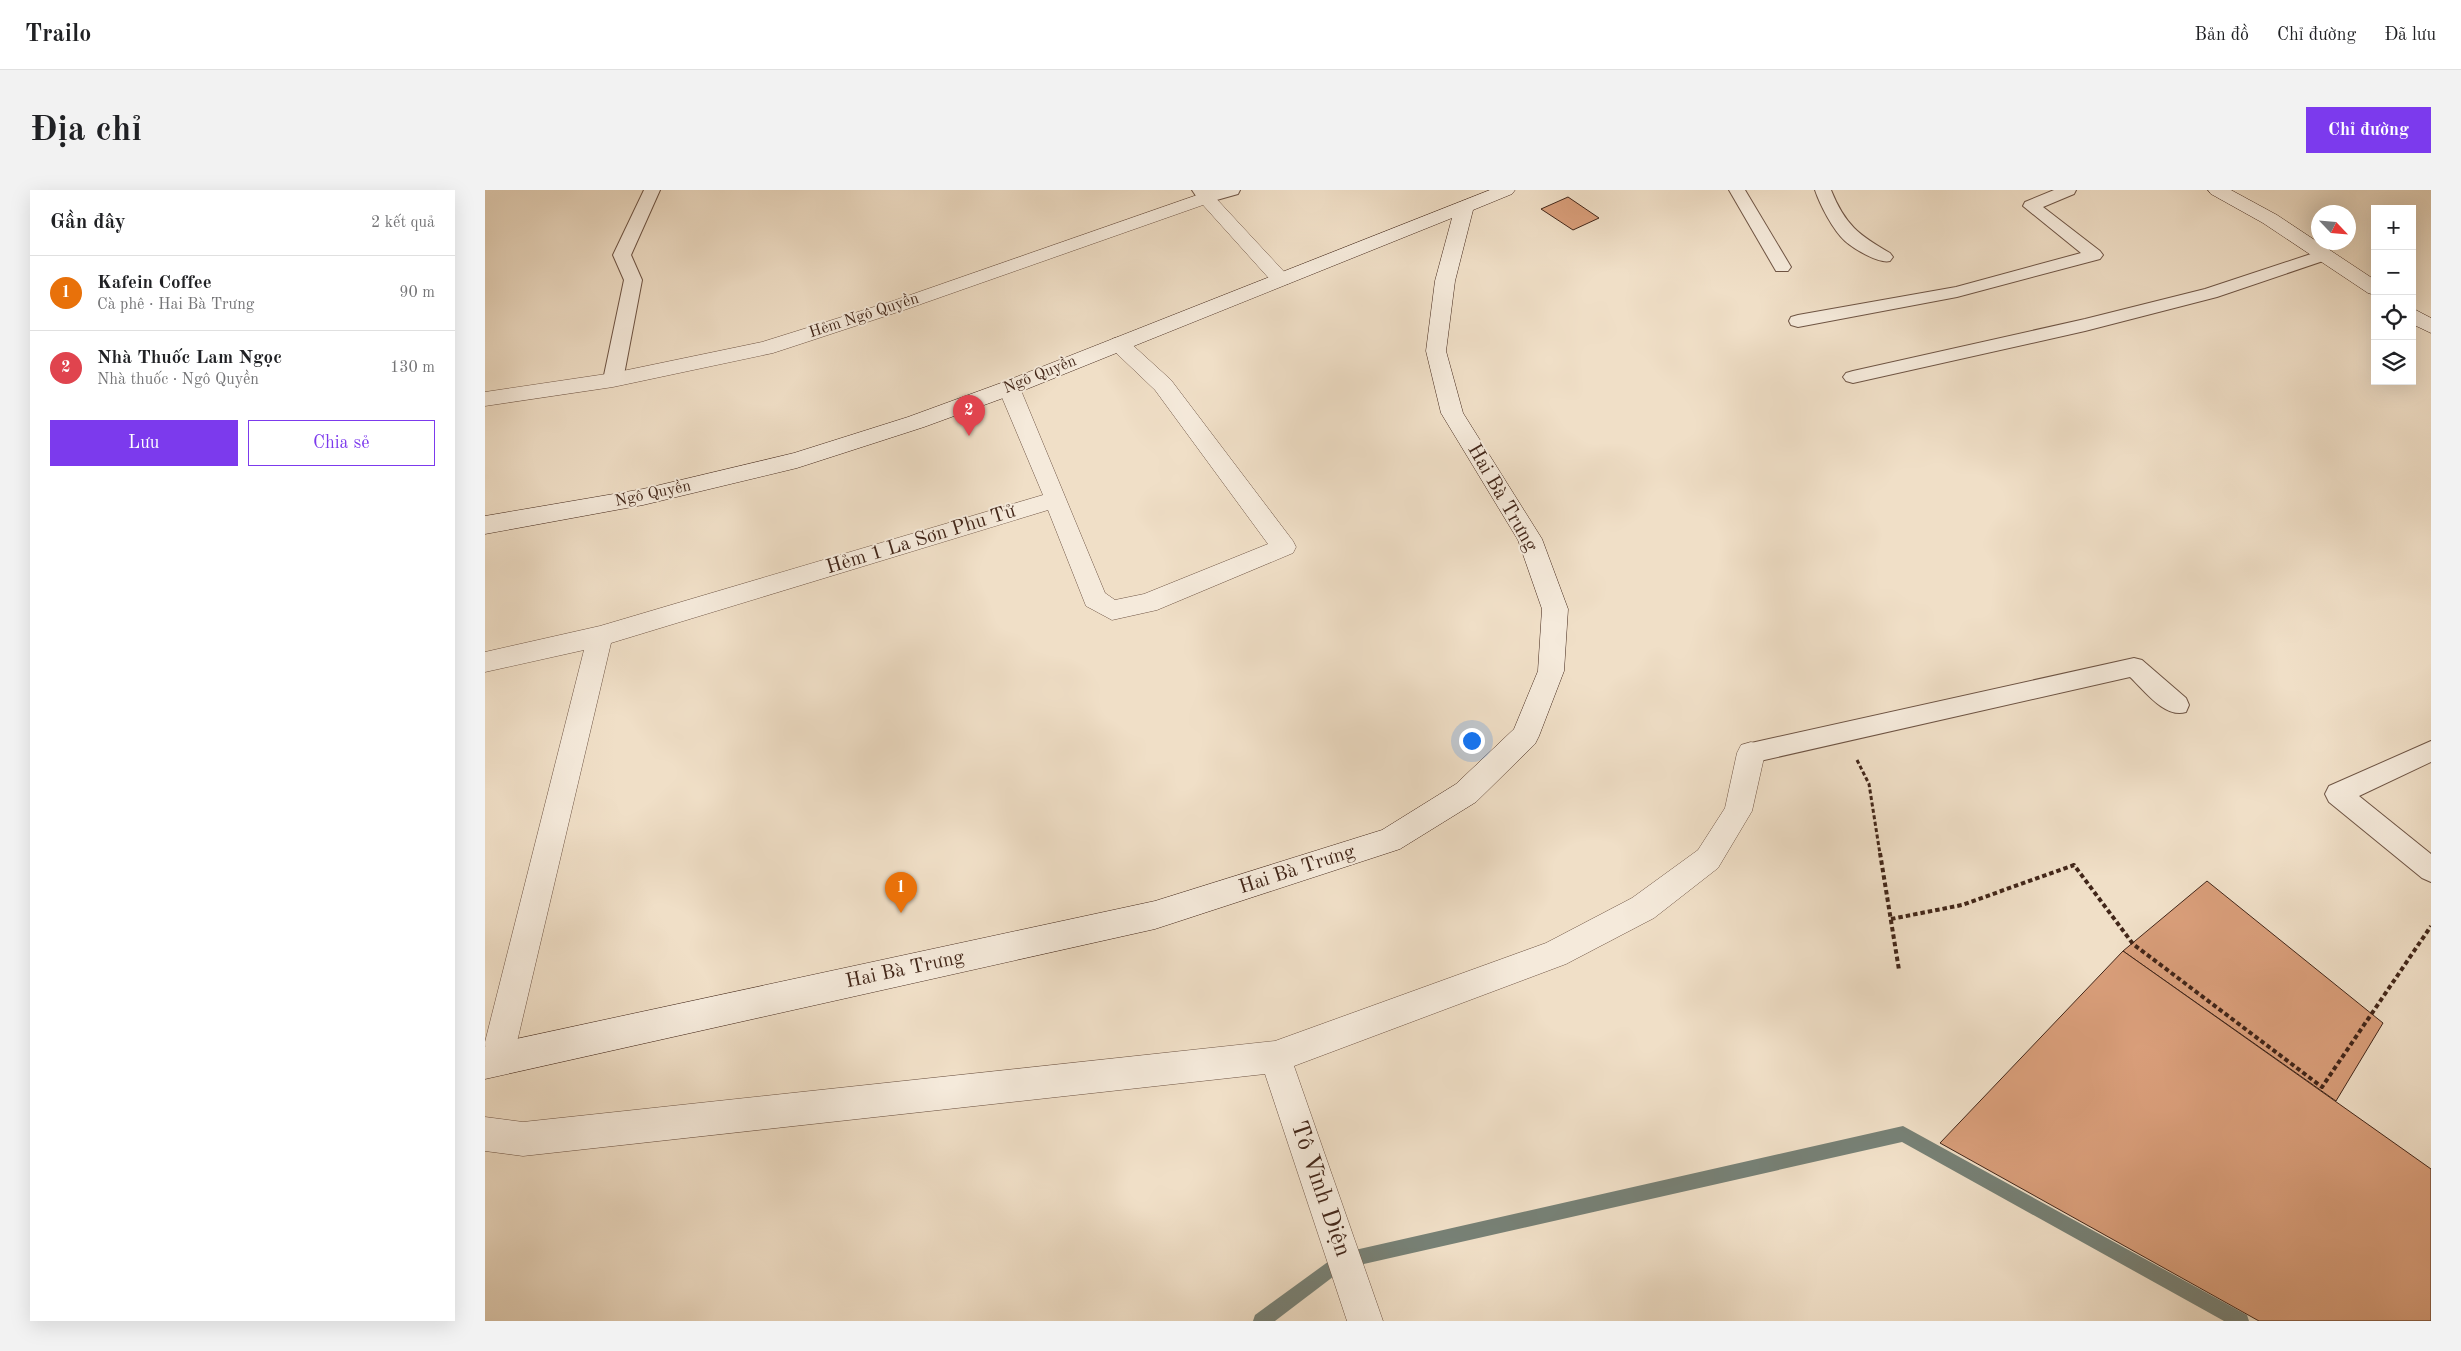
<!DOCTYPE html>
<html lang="vi">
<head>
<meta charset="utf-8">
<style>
  :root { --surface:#fff; --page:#f2f2f2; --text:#202124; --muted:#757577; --line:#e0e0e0; --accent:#7c3aed }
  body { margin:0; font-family:"Old Standard TT",serif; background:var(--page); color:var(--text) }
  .controls { position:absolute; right:15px; top:15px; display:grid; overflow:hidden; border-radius:0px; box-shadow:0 5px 20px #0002 }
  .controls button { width:45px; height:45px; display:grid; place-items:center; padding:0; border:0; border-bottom:1px solid var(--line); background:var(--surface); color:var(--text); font:25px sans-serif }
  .compass { position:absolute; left:1826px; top:15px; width:45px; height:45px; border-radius:50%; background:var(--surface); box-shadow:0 5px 20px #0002; rotate:116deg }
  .you { position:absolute; left:986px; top:550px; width:18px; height:18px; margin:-12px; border:4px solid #fff; border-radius:50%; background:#1a73e8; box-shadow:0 0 0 8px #1a73e833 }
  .badge { display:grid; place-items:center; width:32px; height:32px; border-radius:50%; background:var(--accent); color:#fff; font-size:16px; font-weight:700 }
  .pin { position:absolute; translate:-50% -41px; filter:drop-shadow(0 1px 2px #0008) }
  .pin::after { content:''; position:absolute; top:26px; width:18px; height:15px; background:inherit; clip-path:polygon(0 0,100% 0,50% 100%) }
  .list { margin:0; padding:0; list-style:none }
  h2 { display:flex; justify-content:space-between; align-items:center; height:65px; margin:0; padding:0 20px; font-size:21px }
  h2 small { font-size:16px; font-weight:400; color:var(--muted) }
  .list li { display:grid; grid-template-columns:32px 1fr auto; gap:15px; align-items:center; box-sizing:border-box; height:75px; padding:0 20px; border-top:1px solid var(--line) }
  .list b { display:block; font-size:19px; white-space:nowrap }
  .list p { margin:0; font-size:16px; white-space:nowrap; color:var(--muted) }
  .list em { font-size:16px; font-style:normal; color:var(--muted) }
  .actions { display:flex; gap:10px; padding:15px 20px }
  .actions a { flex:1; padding:11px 0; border:1px solid var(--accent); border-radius:0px; text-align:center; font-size:18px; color:var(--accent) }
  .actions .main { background:var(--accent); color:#fff }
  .icon { flex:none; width:28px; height:28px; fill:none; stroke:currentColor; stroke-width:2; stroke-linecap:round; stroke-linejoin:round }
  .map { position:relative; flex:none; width:1946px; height:1131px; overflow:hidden; border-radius:0px }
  header { display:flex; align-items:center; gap:30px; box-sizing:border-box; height:70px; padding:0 25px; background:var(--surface); border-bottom:1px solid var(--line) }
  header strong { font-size:24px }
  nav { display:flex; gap:28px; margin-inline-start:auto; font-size:18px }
  .intro { display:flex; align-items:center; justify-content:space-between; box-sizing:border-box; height:120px; padding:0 30px }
  h1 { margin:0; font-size:35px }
  .button { padding:12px 22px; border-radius:0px; background:var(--accent); color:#fff; font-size:18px; font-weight:700 }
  main { display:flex; gap:30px; padding:0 30px }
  aside { flex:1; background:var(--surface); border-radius:0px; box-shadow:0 5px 20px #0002 }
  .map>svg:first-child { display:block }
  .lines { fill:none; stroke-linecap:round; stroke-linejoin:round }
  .stream { fill:#778176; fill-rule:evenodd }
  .building { fill:#d99e7a; stroke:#422619 }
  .lane-casing { stroke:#6e5444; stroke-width:2 }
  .street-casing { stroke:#6e5444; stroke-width:1 }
  .secondary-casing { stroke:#422619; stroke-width:1 }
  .path-far1 { stroke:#422619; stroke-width:3; stroke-dasharray:4 2.5; stroke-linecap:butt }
  .path { stroke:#422619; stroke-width:4; stroke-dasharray:4.5 3; stroke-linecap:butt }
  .lane { fill:#f5eadb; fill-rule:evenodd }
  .street { fill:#f5eadb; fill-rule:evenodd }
  .secondary { fill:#f5eadb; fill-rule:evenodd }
  .labels { text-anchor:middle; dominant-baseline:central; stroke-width:4; stroke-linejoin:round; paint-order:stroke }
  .far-street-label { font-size:16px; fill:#422619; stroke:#f5eadb }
  .street-label { font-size:20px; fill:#422619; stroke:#f5eadb }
  .near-street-label { font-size:24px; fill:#422619; stroke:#f5eadb }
</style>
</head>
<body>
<header>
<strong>Trailo</strong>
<nav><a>Bản đồ</a><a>Chỉ đường</a><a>Đã lưu</a></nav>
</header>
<div class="intro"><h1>Địa chỉ</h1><a class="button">Chỉ đường</a></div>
<main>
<aside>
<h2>Gần đây<small>2 kết quả</small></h2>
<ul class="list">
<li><span class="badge" style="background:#e8710a">1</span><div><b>Kafein Coffee</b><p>Cà phê · Hai Bà Trưng</p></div><em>90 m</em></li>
<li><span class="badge" style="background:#e0444e">2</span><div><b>Nhà Thuốc Lam Ngọc</b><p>Nhà thuốc · Ngô Quyền</p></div><em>130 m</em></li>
</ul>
<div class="actions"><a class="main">Lưu</a><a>Chia sẻ</a></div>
</aside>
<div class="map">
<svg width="1946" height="1131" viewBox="0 0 1946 1131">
  <rect width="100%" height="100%" fill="#f0dfc7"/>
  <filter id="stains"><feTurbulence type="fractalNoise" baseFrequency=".004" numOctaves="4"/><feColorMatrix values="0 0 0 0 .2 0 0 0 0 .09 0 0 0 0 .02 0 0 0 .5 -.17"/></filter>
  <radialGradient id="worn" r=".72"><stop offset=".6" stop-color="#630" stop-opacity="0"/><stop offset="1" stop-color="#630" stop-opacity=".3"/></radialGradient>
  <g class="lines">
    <g class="stream">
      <polygon points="1418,936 1762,1125 1764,1131 1739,1131 1417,952 870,1076 864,1074 862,1068 864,1062 870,1060"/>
      <polygon points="851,1066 857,1068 859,1074 857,1080 790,1131 768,1131 770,1125"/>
    </g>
  </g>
  <g class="building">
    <polygon points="1083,7 1114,28 1088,40 1056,19"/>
    <polygon points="1722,691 1898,833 1851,911 1638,761"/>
    <polygon points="1638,761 1946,979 1946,1131 1774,1131 1455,953"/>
  </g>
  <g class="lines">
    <g class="lane-casing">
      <g id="lane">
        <polygon points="159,0 175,0 146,65 157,90 138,190 135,194 128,196 121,194 118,190 139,90 128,65"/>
        <polygon points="707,0 755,0 753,4 721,13 715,12"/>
        <polygon points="1244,0 1260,0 1306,77 1303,81 1291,81"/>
        <path d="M1330,0H1346C1360,35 1374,45 1405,63L1408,67L1405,71C1394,74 1369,59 1360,51C1348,40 1335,15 1330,0Z"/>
        <polygon points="1569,0 1591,0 1589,4 1558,17 1615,61 1618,65 1615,69 1472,107 1313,137 1306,135 1304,131 1306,127 1313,125 1471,97 1596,63 1538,16 1540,12"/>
        <polygon points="1838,60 1844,61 1847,65 1844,69 1732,107 1600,141 1368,193 1361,191 1358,187 1361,183 1368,181 1600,129 1720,99"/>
        <path d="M1649,468L1657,470L1701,508L1704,515L1701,522C1680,529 1659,500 1645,487L1266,573L1257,570L1254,563L1257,556L1266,553Z"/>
        <polygon points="1946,551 1946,572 1874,606 1946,664 1946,692 1937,688 1844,612 1840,604 1844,596"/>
      </g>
    </g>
    <g class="street-casing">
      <g id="street">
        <polygon points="721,2 727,4 803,86 806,90 803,94 789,94 718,15 422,119 288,163 128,197 0,216 0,202 128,183 277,152 408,111"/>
        <polygon points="634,147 641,149 686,190 808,351 811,357 808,363 672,420 627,430 601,416 563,320 126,453 28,869 23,880 12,885 1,880 0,852 99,460 0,482 0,462 115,436 558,305 513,198 516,193 524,191 532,193 535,198 620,403 630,410 659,404 783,354 670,200 627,159 624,154 627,149"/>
        <polygon points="1266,552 1276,555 1280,563 1267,621 1233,678 1169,728 1081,774 809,876 898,1131 862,1131 780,884 38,966 0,961 0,927 38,932 790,851 1061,753 1147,708 1213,660 1240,618 1252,563 1256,555"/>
      </g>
    </g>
    <g class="secondary-casing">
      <g id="secondary">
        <polygon points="1005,0 1030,0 1027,4 988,20 970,91 961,161 978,223 1057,349 1083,419 1079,481 1054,546 1050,554 991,612 915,659 670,739 0,889 0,857 12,853 670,711 897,640 971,594 1029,539 1053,481 1057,419 1033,350 956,223 941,161 950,91 967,28 532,203 439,237 312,278 158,315 0,344 0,326 158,299 309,263 423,227 516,193"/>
        <polygon points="1723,0 1746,0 1792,25 1890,90 1890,105 1883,103 1778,33 1726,4"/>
        <polygon points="1927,118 1946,128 1946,143 1927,134"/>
      </g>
    </g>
    <polyline class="path-far1" points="1372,570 1384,594 1395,664"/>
    <g class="path">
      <polyline points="1395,663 1414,780"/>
      <polyline points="1406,729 1477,715 1589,675 1648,754 1837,897 1946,736"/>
    </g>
    <use href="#lane" class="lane"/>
    <use href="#street" class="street"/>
    <use href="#secondary" class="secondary"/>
  </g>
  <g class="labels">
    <g class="far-street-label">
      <text transform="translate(379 126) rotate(-18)">Hẻm Ngô Quyền</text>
      <text transform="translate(555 185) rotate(-22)">Ngô Quyền</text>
      <text transform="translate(168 304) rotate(-12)">Ngô Quyền</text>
    </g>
    <g class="street-label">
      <text transform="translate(1017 308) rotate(60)">Hai Bà Trưng</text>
      <text transform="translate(436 350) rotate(-17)">Hẻm 1 La Sơn Phu Tử</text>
      <text transform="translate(812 680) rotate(-18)">Hai Bà Trưng</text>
      <text transform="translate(420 780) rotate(-12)">Hai Bà Trưng</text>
    </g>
    <g class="near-street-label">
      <text transform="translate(835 999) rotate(71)">Tô Vĩnh Diện</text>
    </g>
  </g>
  <rect width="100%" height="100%" filter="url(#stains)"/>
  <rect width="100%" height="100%" fill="url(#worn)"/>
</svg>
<div class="controls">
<button>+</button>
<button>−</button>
<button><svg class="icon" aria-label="locate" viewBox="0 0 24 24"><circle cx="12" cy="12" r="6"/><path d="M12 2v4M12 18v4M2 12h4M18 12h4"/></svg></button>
<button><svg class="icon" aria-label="layers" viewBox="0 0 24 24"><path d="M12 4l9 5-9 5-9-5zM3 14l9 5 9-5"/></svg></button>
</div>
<svg class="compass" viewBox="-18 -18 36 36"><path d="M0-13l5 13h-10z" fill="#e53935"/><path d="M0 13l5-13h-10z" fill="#757577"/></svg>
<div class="you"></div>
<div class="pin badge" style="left:416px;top:723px;background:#e8710a">1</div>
<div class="pin badge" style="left:484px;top:246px;background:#e0444e">2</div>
</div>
</main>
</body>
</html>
